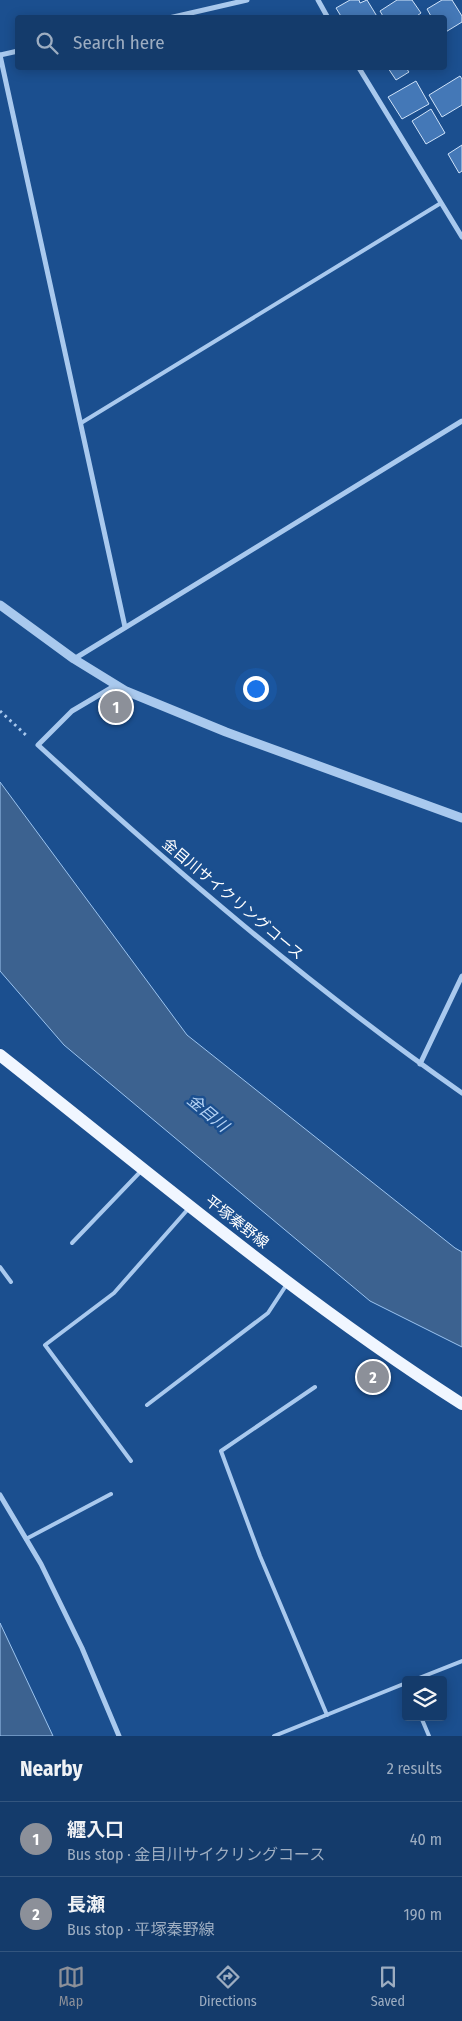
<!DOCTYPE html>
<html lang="en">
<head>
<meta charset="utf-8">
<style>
  :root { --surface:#143b6b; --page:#214673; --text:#f1f3f6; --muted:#9dadc1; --line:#33557e; --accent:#8c9099 }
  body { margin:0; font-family:"Fira Sans Condensed","Noto Sans JP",sans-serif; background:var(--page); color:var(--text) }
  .controls { position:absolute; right:15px; bottom:15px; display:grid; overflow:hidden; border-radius:5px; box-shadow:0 2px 12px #0003 }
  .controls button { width:45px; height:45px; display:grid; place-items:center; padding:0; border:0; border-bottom:1px solid var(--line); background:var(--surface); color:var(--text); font:25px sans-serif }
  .you { position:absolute; left:255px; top:688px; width:18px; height:18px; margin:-12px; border:4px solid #fff; border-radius:50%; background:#1a73e8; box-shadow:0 0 0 8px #1a73e833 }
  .badge { display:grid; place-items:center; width:32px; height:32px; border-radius:50%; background:var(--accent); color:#fff; font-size:16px; font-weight:700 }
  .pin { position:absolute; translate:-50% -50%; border:2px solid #fff; box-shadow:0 1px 5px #0006 }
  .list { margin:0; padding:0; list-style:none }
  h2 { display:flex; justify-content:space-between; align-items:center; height:65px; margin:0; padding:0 20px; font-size:21px }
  h2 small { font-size:16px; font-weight:400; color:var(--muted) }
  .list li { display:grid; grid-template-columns:32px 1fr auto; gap:15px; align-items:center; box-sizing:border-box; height:75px; padding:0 20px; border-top:1px solid var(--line) }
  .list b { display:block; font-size:19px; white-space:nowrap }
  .list p { margin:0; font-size:16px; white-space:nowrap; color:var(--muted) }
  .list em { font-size:16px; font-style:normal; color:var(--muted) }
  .icon { flex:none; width:28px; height:28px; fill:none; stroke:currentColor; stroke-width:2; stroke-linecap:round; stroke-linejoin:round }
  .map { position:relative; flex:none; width:462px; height:1736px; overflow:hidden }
  .search { position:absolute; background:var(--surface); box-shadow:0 2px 12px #0003; left:15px; right:15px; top:15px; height:55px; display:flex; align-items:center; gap:12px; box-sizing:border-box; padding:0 18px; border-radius:5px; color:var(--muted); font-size:19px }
  .sheet { height:215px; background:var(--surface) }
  nav { display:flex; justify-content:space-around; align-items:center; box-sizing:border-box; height:70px; border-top:1px solid var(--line); background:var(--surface); font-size:14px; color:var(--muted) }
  nav a { display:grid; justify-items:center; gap:2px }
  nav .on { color:var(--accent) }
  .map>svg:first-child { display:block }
  .water { fill:#3c6290; stroke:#9cc4f0 }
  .building { fill:#4478b7; stroke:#cfe3fa }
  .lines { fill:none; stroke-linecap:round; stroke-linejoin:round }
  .path { stroke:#a9c9ee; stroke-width:3; stroke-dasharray:2.5 4; stroke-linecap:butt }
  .service { stroke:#a9c9ee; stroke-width:4 }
  .minor { stroke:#a9c9ee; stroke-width:5 }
  .tertiary { stroke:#a9c9ee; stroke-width:9 }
  .primary { stroke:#f0f6ff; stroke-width:12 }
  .labels { text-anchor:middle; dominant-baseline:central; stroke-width:5; stroke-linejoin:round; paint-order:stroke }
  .street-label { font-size:15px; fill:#fff; stroke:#1b4f8f }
  .water-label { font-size:16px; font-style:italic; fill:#b5d3f5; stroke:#1b4f8f }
</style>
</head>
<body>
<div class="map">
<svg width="462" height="1736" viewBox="0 0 462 1736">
  <rect width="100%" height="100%" fill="#1b4f8f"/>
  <g class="water">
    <polygon points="0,782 187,1035 455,1248 462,1252 462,1347 370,1301 64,1045 0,971"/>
    <polygon points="0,1623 53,1736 0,1736"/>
  </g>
  <g class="building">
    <polygon points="350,0 359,0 360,3 367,0 378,18 342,18 336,8"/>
    <polygon points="397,0 412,0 421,13 414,18 384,18 380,11"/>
    <polygon points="442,0 452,0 462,16 462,22 444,33 444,18 432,18 427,9"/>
    <polygon points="388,68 406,68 409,72 396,80"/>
    <polygon points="460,76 462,79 462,105 442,117 429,95"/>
    <polygon points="416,81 429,104 402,119 388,97"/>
    <polygon points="431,109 445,133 426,144 412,121"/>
    <polygon points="462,145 462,171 459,173 448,154"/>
  </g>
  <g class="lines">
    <polyline class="path" points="0,711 27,736"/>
    <g class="service">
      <polyline points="81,423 441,203"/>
      <polyline points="72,1243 142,1170"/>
      <polyline points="0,1267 11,1282"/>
      <polyline points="315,1387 221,1451 260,1556 327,1715"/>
      <polyline points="147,1405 268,1313 287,1284"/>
      <polyline points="131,1461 45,1345 114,1293 189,1208"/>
      <polyline points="26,1539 111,1494"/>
      <polyline points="414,1680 462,1661"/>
      <polyline points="421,1717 429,1736"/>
      <polyline points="274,1736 406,1683"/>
    </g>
    <g class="minor">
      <polyline points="318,0 328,18"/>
      <polyline points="169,18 247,0"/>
      <polyline points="0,55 125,627"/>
      <polyline points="0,55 18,51"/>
      <polyline points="359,68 462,237"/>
      <polyline points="74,659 462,421"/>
      <path d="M116,685L72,711L38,745C173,869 312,988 462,1093"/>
      <polyline points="420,1064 462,976"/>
      <polyline points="0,1495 41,1564 82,1648 119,1736"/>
    </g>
    <polyline class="tertiary" points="0,605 74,659 126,691 226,732 462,818"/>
    <path class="primary" d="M0,1055C151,1174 299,1300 462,1404"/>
  </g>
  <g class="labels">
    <g class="street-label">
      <text transform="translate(233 899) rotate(40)">金目川サイクリングコース</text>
      <text transform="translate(237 1222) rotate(38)">平塚秦野線</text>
    </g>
    <g class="water-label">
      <text transform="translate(208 1113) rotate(40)">金目川</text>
    </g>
  </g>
</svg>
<div class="controls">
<button><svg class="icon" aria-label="layers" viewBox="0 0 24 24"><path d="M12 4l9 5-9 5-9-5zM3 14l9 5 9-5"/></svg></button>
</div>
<div class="you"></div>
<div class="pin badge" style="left:116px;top:707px">1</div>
<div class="pin badge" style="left:373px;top:1377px">2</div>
<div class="search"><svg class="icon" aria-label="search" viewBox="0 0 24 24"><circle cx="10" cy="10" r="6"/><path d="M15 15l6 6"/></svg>Search here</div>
</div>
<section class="sheet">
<h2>Nearby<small>2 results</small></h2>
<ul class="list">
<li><span class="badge">1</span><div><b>纒入口</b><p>Bus stop · 金目川サイクリングコース</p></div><em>40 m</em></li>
<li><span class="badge">2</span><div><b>長瀬</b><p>Bus stop · 平塚秦野線</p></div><em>190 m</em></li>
</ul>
</section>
<nav>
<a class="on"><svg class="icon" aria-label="map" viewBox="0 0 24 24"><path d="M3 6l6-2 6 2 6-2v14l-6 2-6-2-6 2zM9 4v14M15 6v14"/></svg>Map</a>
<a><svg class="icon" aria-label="directions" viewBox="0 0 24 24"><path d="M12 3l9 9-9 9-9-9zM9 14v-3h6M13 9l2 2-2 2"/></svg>Directions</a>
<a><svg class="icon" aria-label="saved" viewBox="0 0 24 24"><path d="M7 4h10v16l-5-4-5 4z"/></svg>Saved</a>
</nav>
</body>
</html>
